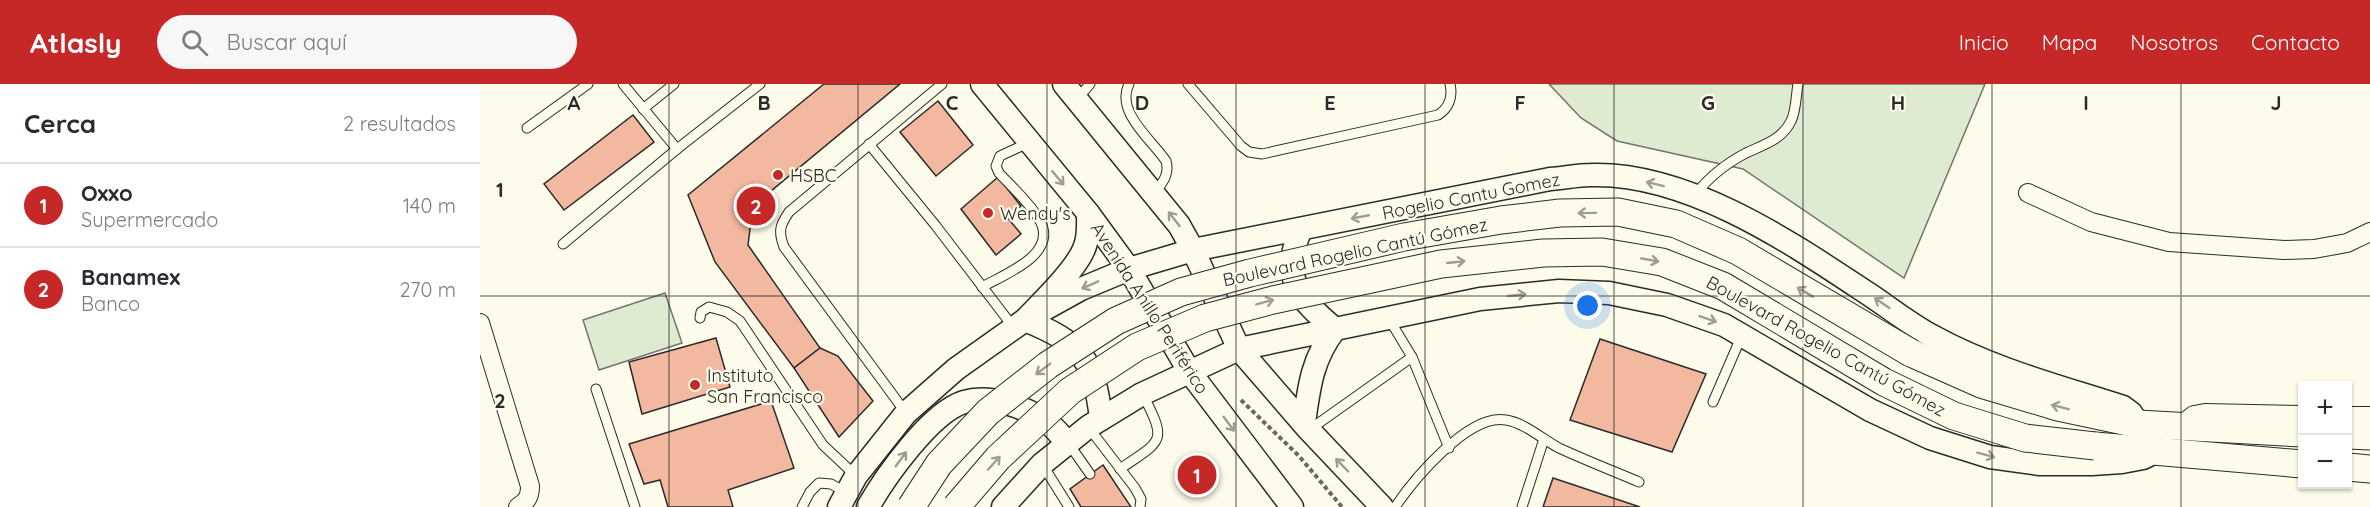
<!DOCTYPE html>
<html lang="es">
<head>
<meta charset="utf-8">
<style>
  :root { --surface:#fff; --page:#f7f7f7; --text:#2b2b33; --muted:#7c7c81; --line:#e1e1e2; --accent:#c62828 }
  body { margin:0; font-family:Quicksand,sans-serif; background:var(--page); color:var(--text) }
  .controls { position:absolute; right:18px; bottom:18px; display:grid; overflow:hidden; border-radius:0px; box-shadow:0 2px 4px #0004 }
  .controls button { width:54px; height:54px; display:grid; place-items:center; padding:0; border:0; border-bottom:2px solid var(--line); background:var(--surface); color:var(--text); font:30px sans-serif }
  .you { position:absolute; left:1108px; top:222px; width:21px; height:21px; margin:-15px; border:4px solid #fff; border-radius:50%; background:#1a73e8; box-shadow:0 0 0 9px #1a73e833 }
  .badge { display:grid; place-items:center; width:39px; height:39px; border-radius:50%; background:var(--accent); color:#fff; font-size:20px; font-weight:700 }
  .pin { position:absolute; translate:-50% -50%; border:3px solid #fff; box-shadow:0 2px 6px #0006 }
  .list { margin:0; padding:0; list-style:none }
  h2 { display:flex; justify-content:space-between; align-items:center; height:78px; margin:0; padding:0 24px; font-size:26px }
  h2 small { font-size:20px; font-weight:400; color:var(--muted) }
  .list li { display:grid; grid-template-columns:39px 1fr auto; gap:18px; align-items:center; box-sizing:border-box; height:84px; padding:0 24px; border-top:2px solid var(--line) }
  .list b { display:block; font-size:22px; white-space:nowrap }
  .list p { margin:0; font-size:20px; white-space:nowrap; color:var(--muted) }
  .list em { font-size:20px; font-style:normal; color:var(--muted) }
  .icon { flex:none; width:33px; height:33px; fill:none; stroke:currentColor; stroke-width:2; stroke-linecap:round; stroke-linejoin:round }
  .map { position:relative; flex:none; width:1890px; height:423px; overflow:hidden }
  header { display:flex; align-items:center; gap:36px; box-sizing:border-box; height:84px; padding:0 30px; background:var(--accent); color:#fff }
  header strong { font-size:28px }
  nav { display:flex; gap:33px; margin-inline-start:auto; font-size:21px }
  .search { width:420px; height:54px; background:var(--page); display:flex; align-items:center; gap:15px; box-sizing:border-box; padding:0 21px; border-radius:33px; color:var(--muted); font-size:22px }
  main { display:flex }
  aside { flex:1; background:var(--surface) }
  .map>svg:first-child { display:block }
  .green { fill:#deebd1; stroke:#74746e; stroke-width:1.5 }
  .building { fill:#f2b8a0; stroke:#2b2b2b; stroke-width:1.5 }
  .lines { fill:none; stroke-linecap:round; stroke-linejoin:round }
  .service-casing { stroke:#2b2b2b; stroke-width:11 }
  .minor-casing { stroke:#2b2b2b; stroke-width:20 }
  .tertiary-casing { stroke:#2b2b2b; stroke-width:25 }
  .secondary-casing { stroke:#2b2b2b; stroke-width:29 }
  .path { stroke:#6a6964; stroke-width:4; stroke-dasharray:4.5 3; stroke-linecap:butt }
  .service { stroke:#fdfbea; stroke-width:9 }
  .minor { stroke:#fdfbea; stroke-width:18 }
  .tertiary { stroke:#fdfbea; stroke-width:22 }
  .secondary { stroke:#fdfbea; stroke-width:27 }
  .secondary-bridge-casing { stroke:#2b2b2b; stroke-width:29; stroke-linecap:butt }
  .secondary-bridge { stroke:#fdfbea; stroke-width:27 }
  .oneway { stroke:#9e9d94 }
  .grid { fill:none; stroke:#2b2b2b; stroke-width:1.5; stroke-opacity:0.55 }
  .poi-dot { fill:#c62828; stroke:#fdfbea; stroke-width:2 }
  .labels { text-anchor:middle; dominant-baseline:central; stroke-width:4.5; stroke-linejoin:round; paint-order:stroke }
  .poi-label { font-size:18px; fill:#2b2b2b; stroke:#fdfbea; text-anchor:start }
  .street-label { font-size:18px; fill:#2b2b2b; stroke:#fdfbea }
  .grid-label { font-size:20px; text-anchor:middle; font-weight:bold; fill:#2b2b2b; stroke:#fdfbea; stroke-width:4.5; stroke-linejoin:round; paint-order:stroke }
</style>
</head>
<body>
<header>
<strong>Atlasly</strong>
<div class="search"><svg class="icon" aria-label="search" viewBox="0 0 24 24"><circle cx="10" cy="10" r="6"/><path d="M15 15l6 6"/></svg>Buscar aquí</div>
<nav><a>Inicio</a><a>Mapa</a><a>Nosotros</a><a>Contacto</a></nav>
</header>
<main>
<aside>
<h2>Cerca<small>2 resultados</small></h2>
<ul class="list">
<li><span class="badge">1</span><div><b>Oxxo</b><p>Supermercado</p></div><em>140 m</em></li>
<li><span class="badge">2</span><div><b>Banamex</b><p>Banco</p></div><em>270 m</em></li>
</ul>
</aside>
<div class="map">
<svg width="1890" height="423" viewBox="0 0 1890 423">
  <rect width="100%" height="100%" fill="#fdfbea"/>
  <g class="green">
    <polygon points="1069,0 1505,0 1424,194 1263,85 1137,57 1101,34"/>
    <polygon points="185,209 202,259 119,286 103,236"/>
  </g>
  <g class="building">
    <polygon points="344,0 420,0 273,122 268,161 340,264 314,284 235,178 208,111"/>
    <polygon points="458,17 493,61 456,92 420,48"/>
    <polygon points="153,31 174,58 84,126 64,100"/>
    <polygon points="518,93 541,122 527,133 541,150 516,171 481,125"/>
    <polygon points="236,254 250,303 162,330 149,278"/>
    <polygon points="1120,255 1226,290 1192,368 1090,336"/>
    <polygon points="340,264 358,272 393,317 359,353 314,284"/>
    <polygon points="291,317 314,384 248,406 253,423 188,423 180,396 164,400 149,360"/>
    <polygon points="623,381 651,423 601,423 590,405"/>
    <polygon points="1073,394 1160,423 1063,423"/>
  </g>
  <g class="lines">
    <g class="service-casing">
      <g id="service">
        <polyline points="143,0 197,65"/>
        <path d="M649,0C635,28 672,56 686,77C690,91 682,99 674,110"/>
        <path d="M708,0L761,62L769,68L782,70L958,31C969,24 973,13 970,0"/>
        <polyline points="598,14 610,0"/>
        <polyline points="163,25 194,0"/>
        <polyline points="47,44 108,0"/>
        <polyline points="389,60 456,142 534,244"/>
        <path d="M1215,111C1228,94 1247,79 1266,69C1283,61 1302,56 1311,37C1316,28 1316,11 1318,0"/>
        <polyline points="83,160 197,65 280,0"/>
        <path d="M502,203C525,190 580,170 559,135C549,118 532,103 519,89L516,82L520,72L548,59"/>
        <polyline points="220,234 221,228 229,223 247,228 260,237 343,361 376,392"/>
        <polyline points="909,235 932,273 969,364"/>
        <polyline points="116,305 155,423"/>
        <polyline points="1233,318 1262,251"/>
        <path d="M426,329L304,163C298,147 300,141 309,128L462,0"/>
        <polyline points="609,344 655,404 661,415 660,423"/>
        <polyline points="829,346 932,273"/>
        <polyline points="589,360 610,390"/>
        <polyline points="562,380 589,423"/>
        <path d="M640,385C682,356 688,359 663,311"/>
        <polyline points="322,423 330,408 339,399 351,400 367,409"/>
        <path d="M915,423C934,395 989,329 1026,336C1045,339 1062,355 1079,364C1105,376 1133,387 1159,398"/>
        <polyline points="1042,423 1064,355"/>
      </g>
    </g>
    <g class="minor-casing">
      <g id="minor">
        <polyline points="1548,109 1611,138 1689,158 1804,166 1834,165 1867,159 1890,148"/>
        <path d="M0,239L50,402C50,413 47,417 38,423"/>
        <polyline points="1868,332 1890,332"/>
        <polyline points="1702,340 1714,331 1725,329 1822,331"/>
      </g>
    </g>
    <g class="tertiary-casing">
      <g id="tertiary">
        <polyline points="502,0 608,129 649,185 709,287 812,423"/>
        <polyline points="584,0 699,141 713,166 759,265 829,346 902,423"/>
        <path d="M608,129C608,140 609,152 605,162C598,184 561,219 545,236C601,259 614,274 621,335"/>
        <path d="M821,145C800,193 818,215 855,245"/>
        <path d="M824,339C829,303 832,275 855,245"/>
        <path d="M359,423L376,392L426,329L476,285L545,236L601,205L649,185L713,166L1070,95C1084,94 1098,91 1111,91C1206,88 1307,156 1384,207C1406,221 1428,239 1452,252C1512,285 1578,302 1643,323L1651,329L1658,340"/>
        <path d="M388,423C405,393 451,328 484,318C510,310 546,323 568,339C575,344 581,352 587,358"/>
        <polyline points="523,423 562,380 608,343 662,310 759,265 1000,215 1079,207 1129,209 1187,221 1244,241 1390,326 1450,354 1510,373 1560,380 1612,380 1642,378 1663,374 1671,370"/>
      </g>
    </g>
    <g class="secondary-casing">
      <g id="secondary">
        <polyline points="1431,269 1501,300 1578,323 1658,340 1822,349"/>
        <polyline points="1868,351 1890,352"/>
        <polyline points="1615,362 1822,380"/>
        <polyline points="1868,383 1890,385"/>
      </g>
    </g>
    <polyline class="path" points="761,316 819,372 862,423"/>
    <use href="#service" class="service"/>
    <use href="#minor" class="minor"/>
    <use href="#tertiary" class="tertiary"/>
    <use href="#secondary" class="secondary"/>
    <g class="secondary-bridge-casing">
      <g id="secondary-bridge">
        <polyline points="431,423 459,380 508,328 568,281 636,237 701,208 770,189 924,153 1021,136 1080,129 1138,128 1196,140 1258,167 1431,269"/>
        <polyline points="476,423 518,374 590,307 657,263 725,234 793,216 961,180 1063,169 1122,168 1182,178 1243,202 1404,298 1474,332 1545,354 1615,362"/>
      </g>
    </g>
    <use href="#secondary-bridge" class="secondary-bridge"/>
  </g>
  <defs><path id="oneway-shaft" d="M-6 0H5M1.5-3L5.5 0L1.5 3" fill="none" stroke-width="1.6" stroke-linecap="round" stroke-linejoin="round" transform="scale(1.5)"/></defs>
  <g class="oneway">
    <use href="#oneway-shaft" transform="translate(578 94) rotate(50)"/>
    <use href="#oneway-shaft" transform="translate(1175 100) rotate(-166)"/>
    <use href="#oneway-shaft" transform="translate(1107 129) rotate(179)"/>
    <use href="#oneway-shaft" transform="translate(880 133) rotate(169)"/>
    <use href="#oneway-shaft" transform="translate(694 135) rotate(-128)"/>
    <use href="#oneway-shaft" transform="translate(1170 176) rotate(10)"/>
    <use href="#oneway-shaft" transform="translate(976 178) rotate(-6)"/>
    <use href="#oneway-shaft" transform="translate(610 201) rotate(156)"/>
    <use href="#oneway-shaft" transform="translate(1325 208) rotate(-149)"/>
    <use href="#oneway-shaft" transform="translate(1037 211) rotate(-6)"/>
    <use href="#oneway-shaft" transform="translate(785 218) rotate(-15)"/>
    <use href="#oneway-shaft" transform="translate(1402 219) rotate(-146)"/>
    <use href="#oneway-shaft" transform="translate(1228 235) rotate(19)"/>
    <use href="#oneway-shaft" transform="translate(563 285) rotate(143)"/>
    <use href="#oneway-shaft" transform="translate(1580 323) rotate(-166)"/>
    <use href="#oneway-shaft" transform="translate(749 340) rotate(53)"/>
    <use href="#oneway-shaft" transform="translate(1506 371) rotate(15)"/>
    <use href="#oneway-shaft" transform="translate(421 375) rotate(-54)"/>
    <use href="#oneway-shaft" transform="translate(514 379) rotate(-48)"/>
    <use href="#oneway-shaft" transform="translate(862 381) rotate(-134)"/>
  </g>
  <path class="grid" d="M189,0V423M378,0V423M567,0V423M756,0V423M945,0V423M1134,0V423M1323,0V423M1512,0V423M1701,0V423M0,212H1890"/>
  <g class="poi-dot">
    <circle cx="298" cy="91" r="6"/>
    <circle cx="508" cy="129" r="6"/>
    <circle cx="215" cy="301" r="6"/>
  </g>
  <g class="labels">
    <g class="poi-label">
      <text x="310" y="91">HSBC</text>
      <text x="520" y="129">Wendy's</text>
      <text x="227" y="291">Instituto<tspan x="227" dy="21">San Francisco</tspan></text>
    </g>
    <g class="street-label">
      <text transform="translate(991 112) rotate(-11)">Rogelio Cantu Gomez</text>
      <text transform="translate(875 168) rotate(-12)">Boulevard Rogelio Cantú Gómez</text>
      <text transform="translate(670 224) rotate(57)">Avenida Anillo Periférico</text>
      <text transform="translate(1346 262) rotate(29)">Boulevard Rogelio Cantú Gómez</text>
    </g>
  </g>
  <g class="grid-label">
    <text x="94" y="26">A</text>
    <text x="284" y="26">B</text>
    <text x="472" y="26">C</text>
    <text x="662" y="26">D</text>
    <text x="850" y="26">E</text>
    <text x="1040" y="26">F</text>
    <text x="1228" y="26">G</text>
    <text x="1418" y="26">H</text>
    <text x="1606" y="26">I</text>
    <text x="1796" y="26">J</text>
    <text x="20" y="113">1</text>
    <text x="20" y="324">2</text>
  </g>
</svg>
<div class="controls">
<button>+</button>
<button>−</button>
</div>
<div class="you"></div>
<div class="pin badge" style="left:717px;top:391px">1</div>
<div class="pin badge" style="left:276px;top:122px">2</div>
</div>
</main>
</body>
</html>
